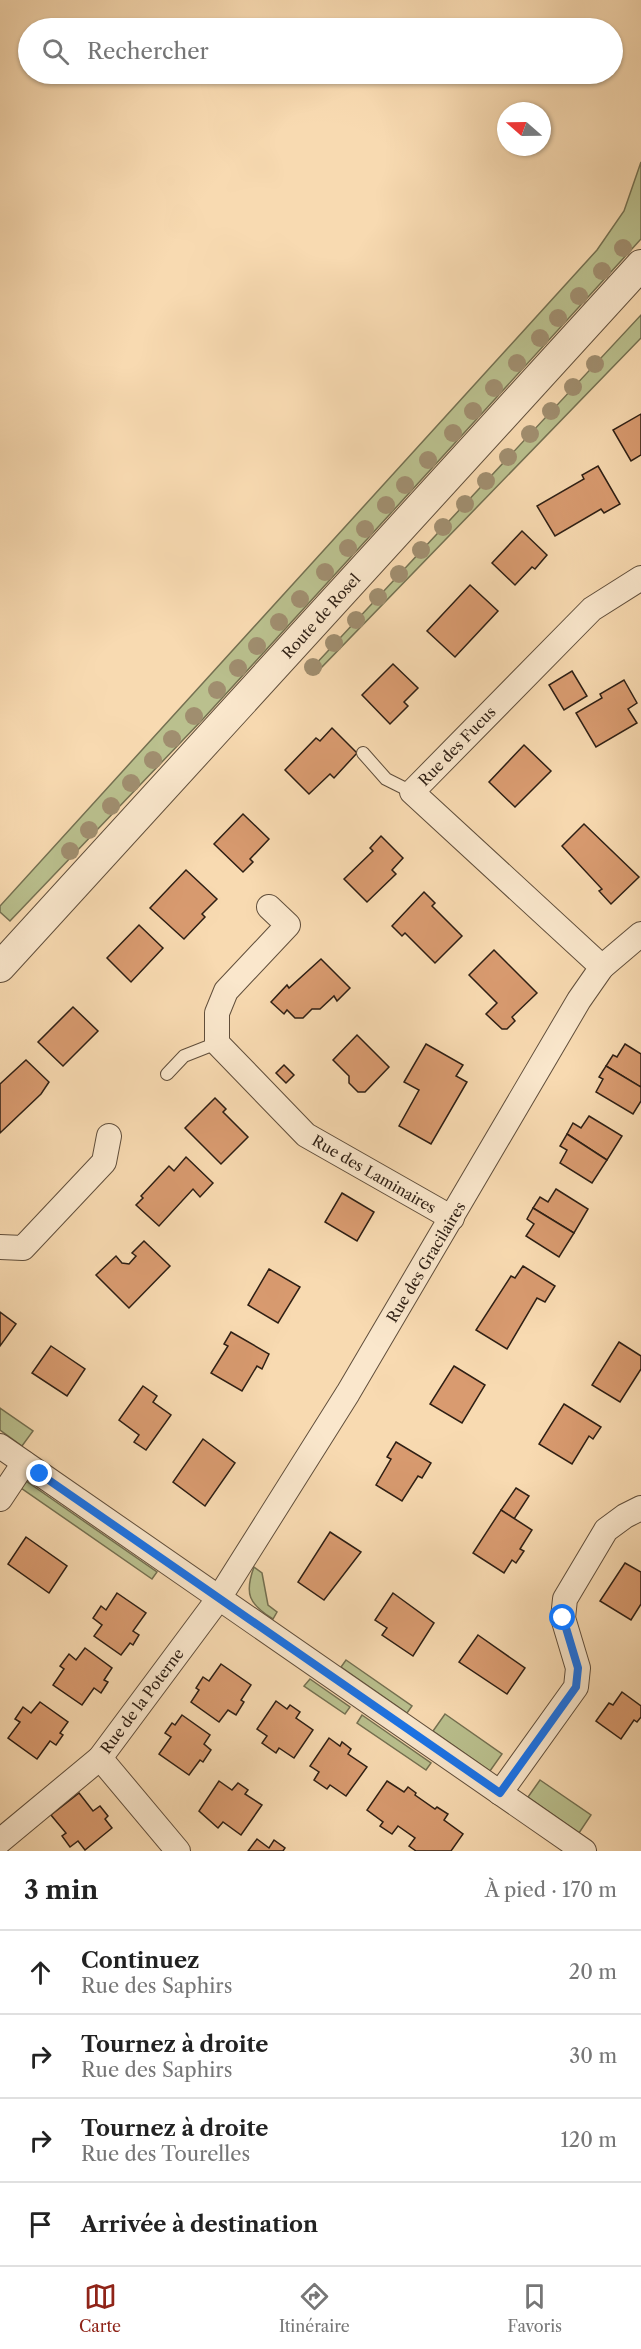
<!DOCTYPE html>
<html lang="fr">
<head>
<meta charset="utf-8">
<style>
  :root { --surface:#fff; --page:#f6f6f6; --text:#222; --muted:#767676; --line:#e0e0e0; --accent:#8f2418 }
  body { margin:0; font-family:"Libre Caslon Text",serif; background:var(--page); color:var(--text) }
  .compass { position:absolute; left:497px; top:102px; width:54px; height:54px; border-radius:50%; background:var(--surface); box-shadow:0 2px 4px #0004; rotate:290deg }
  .stop { position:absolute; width:18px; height:18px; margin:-14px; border:4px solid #1a73e8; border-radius:50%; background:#fff }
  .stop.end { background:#1a73e8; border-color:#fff; box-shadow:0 2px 6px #0008 }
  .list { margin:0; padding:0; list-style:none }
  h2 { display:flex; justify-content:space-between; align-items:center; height:78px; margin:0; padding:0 24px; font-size:26px }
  h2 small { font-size:20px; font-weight:400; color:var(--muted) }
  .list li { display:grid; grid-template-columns:39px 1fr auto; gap:18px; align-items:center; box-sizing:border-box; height:84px; padding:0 24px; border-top:2px solid var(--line) }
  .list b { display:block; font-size:22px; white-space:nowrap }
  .list p { margin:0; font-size:20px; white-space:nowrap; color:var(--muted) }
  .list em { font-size:20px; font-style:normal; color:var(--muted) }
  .icon { flex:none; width:33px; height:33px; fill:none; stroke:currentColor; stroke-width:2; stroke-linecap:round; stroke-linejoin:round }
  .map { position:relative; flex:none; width:641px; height:1851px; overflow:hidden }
  .search { position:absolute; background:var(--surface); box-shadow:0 2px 4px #0004; left:18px; right:18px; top:18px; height:66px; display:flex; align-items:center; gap:15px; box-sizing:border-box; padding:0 21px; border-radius:33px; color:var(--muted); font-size:22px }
  .sheet { height:414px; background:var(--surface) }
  nav { display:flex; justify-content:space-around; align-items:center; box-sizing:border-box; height:84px; border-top:2px solid var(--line); background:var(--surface); font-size:16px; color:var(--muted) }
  nav a { display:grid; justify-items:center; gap:3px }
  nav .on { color:var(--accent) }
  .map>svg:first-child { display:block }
  .green { fill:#bac08e; stroke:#747051; stroke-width:1.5 }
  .building { fill:#d99b70; stroke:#2e1f14; stroke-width:1.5 }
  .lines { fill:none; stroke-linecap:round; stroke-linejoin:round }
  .service-casing { stroke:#604e3b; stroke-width:14 }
  .minor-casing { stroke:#604e3b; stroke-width:26 }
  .tertiary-casing { stroke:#604e3b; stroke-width:32 }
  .service { stroke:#fae7cc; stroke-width:12 }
  .minor { stroke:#fae7cc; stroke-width:24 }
  .tertiary { stroke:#fae7cc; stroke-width:30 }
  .tree { fill:#a08e6f }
  .route { stroke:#1a73e8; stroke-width:8 }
  .labels { text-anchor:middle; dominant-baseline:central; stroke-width:4.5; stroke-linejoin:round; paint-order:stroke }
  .street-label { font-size:15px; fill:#2e1f14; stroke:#fae7cc }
</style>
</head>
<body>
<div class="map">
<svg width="641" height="1851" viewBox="0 0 641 1851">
  <rect width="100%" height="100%" fill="#f8dab1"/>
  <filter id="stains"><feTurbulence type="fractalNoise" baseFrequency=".00333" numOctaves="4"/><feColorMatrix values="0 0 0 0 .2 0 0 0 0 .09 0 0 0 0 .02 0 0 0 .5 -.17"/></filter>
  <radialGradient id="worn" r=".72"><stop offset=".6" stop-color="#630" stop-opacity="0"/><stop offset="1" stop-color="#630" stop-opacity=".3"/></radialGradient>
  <g class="green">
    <polygon points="641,162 641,239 203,719 10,921 0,912 0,906 597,250 624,211"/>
    <polygon points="641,315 641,338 317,672 313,667"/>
    <polygon points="0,1408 33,1431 22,1446 0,1430"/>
    <polygon points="26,1481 157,1572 152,1579 21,1488"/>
    <path d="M254,1567L262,1573L268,1605L277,1612L273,1619C249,1604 244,1594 254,1567Z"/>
    <polygon points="346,1660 412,1706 407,1713 341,1667"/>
    <polygon points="310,1679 350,1707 345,1714 304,1686"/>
    <polygon points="445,1714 502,1754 490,1771 433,1731"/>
    <polygon points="362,1715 431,1763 426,1770 357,1723"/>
    <polygon points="540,1780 591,1815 579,1833 528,1797"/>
  </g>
  <g class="building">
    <polygon points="641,414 641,455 631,461 613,430"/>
    <polygon points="598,466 620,504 604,513 601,509 555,536 537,506 584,479 582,475"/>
    <polygon points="522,531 547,555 535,569 532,567 515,585 492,563"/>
    <polygon points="470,585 498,611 455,657 427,631"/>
    <polygon points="393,664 418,688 404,702 408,706 390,724 362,695"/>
    <polygon points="572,671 587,696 564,710 549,685"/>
    <polygon points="624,680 637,703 628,709 637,723 596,747 576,713 602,698 600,694"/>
    <polygon points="332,728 357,753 334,778 330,774 309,794 285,770 316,738 320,741"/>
    <polygon points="524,745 551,771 515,807 489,782"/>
    <polygon points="243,814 269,839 250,859 253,862 243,872 214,844"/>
    <polygon points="584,824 639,877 611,904 599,891 602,889 562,846"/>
    <polygon points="381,836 403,858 392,870 396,874 367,902 344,879 373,851 370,848"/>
    <polygon points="186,870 217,899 202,914 205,917 184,939 150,908"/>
    <polygon points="424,892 435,903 432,906 462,936 435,963 405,933 402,936 392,926"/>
    <polygon points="139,925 163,948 131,982 107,958"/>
    <polygon points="494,950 537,993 512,1017 515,1021 507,1029 502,1029 486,1014 497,1003 469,975"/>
    <polygon points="321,959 350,988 337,1001 334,996 320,1009 312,1009 303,1018 295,1018 287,1010 284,1014 271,1002 287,985 289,988"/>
    <polygon points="73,1007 98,1031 63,1066 38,1042"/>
    <polygon points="357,1035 389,1067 365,1092 358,1092 349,1083 349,1076 333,1060"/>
    <polygon points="426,1044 463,1065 456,1076 467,1082 431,1144 399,1126 419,1090 404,1082"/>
    <polygon points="625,1044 641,1054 641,1087 606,1066 613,1055 617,1057"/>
    <polygon points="26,1060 49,1082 41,1094 0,1133 0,1084"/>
    <polygon points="284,1065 294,1075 286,1083 276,1073"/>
    <polygon points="606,1066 641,1087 641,1101 633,1114 596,1092 603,1079 599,1077"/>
    <polygon points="215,1098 226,1109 223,1112 248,1137 221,1164 185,1128"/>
    <polygon points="589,1116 622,1136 607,1160 567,1134 573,1123 581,1128"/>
    <polygon points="567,1134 607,1160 592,1183 560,1163 567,1150 560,1146"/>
    <polygon points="186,1157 213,1183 200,1197 193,1189 159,1226 136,1205 143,1198 141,1196 169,1166 174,1171"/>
    <polygon points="556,1189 588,1209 574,1233 533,1208 540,1197 548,1202"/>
    <polygon points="342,1193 374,1212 357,1241 325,1222"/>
    <polygon points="533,1208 574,1233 559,1257 526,1236 534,1224 527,1219"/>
    <polygon points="144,1241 170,1266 129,1308 96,1275 116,1256 122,1263 129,1264 136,1256 132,1253"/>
    <polygon points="523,1266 555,1286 545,1302 537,1298 507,1349 476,1330 511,1276 515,1278"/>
    <polygon points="269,1269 300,1287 278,1323 248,1305"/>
    <polygon points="0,1312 16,1324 0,1346"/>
    <polygon points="231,1332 269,1354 262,1369 257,1366 242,1391 211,1373 228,1346 224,1344"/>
    <polygon points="619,1342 641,1356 641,1369 620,1402 592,1385"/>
    <polygon points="51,1346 85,1369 67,1396 32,1373"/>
    <polygon points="454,1366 485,1385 462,1423 430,1404"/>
    <polygon points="143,1386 157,1396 153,1402 171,1415 146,1450 134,1442 139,1435 119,1420"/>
    <polygon points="564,1404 601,1427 593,1439 589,1436 572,1464 539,1444"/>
    <polygon points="203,1439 235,1463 205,1506 173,1482"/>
    <polygon points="396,1442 431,1463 422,1478 418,1476 402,1501 376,1485 391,1459 387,1457"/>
    <polygon points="516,1488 529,1496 514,1519 501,1510"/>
    <polygon points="501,1510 532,1530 520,1549 524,1551 516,1563 512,1560 504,1573 473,1553"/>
    <polygon points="330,1532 361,1552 324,1600 298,1582"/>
    <polygon points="26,1537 67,1566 49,1593 8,1564"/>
    <polygon points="625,1563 641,1572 641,1604 631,1620 600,1601"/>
    <polygon points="117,1593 146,1613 133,1631 139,1635 133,1645 130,1643 121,1655 94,1636 102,1625 93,1618 101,1606 106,1610"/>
    <polygon points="393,1593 434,1623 413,1656 382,1635 387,1628 375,1620"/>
    <polygon points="478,1635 525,1668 507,1694 459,1662"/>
    <polygon points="85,1648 112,1668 104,1680 108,1682 101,1693 94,1688 82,1705 53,1685 64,1669 60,1666 69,1654 76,1660"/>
    <polygon points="221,1664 251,1685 241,1700 244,1702 236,1715 228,1710 219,1722 191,1702 199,1690 196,1688 203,1677 209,1681"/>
    <polygon points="622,1692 641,1706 641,1717 637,1722 634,1720 621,1739 596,1721 609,1703 613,1705"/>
    <polygon points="276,1701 287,1709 290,1705 300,1712 296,1718 313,1730 294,1758 279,1748 276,1753 262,1743 267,1736 257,1729"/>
    <polygon points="40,1702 68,1722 60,1733 63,1735 56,1745 50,1741 37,1759 8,1738 20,1722 15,1719 23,1707 31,1713"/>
    <polygon points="182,1715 210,1735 204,1744 211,1750 203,1762 200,1760 189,1775 159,1754 171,1737 165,1733 172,1723 175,1725"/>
    <polygon points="329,1738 340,1746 342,1742 351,1749 348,1754 367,1767 346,1796 330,1785 327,1789 314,1780 319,1772 310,1766"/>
    <polygon points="219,1781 232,1790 238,1783 248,1790 245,1794 262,1805 241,1835 223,1822 218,1828 199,1811"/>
    <polygon points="387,1781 404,1792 408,1787 416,1793 415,1795 435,1809 437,1807 448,1814 444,1820 463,1834 451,1851 416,1851 409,1846 415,1838 398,1826 392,1834 380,1826 383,1822 367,1810"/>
    <polygon points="79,1793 93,1811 100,1806 108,1816 105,1819 112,1828 85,1850 78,1841 70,1847 62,1836 66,1833 51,1815"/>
    <polygon points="257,1839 269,1848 274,1840 285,1848 283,1851 248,1851"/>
  </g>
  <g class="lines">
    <g class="service-casing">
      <g id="service">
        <polyline points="363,753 386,779 412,792"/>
        <polyline points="167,1074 184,1056 217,1043"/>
      </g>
    </g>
    <g class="minor-casing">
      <g id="minor">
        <polyline points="269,907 288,925 226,991 217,1013 217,1043 306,1135 452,1218"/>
        <polyline points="602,967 412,792 592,609 641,578"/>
        <polyline points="0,1247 23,1248 104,1162 109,1136"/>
        <polyline points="0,1446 584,1851"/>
        <polyline points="0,1499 24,1463"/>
        <polyline points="100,1758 178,1851"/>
        <polyline points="500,1793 576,1687 578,1668 563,1618 565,1599 606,1530 625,1516 641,1508"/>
        <polyline points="0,1841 100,1758 219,1598 348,1393 579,1000 602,967 641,934"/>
      </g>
    </g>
    <g class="tertiary-casing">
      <polyline id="tertiary" points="0,967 641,265"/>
    </g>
    <use href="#service" class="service"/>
    <use href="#minor" class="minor"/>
    <use href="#tertiary" class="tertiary"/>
  </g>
  <g class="tree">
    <circle cx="623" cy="248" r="9"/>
    <circle cx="602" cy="271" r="9"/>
    <circle cx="579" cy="296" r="9"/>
    <circle cx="558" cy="318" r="9"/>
    <circle cx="540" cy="338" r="9"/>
    <circle cx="517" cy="363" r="9"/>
    <circle cx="595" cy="364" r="9"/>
    <circle cx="573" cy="387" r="9"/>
    <circle cx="494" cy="388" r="9"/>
    <circle cx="473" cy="411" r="9"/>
    <circle cx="551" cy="411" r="9"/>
    <circle cx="453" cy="433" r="9"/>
    <circle cx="530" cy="434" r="9"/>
    <circle cx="508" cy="457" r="9"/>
    <circle cx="428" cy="460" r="9"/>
    <circle cx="486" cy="481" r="9"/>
    <circle cx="405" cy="485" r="9"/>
    <circle cx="465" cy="504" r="9"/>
    <circle cx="386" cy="505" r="9"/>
    <circle cx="443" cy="527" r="9"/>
    <circle cx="365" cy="529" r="9"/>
    <circle cx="348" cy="548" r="9"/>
    <circle cx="421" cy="550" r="9"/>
    <circle cx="325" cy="572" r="9"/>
    <circle cx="399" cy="574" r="9"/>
    <circle cx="378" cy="597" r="9"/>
    <circle cx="300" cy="599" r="9"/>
    <circle cx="356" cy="620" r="9"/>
    <circle cx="279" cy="622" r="9"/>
    <circle cx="334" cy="643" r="9"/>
    <circle cx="257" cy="646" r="9"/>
    <circle cx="313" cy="667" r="9"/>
    <circle cx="238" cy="668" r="9"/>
    <circle cx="217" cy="690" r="9"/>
    <circle cx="194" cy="716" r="9"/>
    <circle cx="172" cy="739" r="9"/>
    <circle cx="153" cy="760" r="9"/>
    <circle cx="131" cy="783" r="9"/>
    <circle cx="111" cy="806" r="9"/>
    <circle cx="89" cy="830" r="9"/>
    <circle cx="70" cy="851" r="9"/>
  </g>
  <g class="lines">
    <polyline class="route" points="40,1474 500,1793 576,1687 578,1668 563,1618"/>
  </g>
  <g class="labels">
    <g class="street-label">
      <text transform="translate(321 616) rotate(-48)">Route de Rosel</text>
      <text transform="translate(457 746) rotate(-46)">Rue des Fucus</text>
      <text transform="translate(374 1174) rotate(30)">Rue des Laminaires</text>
      <text transform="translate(426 1262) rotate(-59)">Rue des Gracilaires</text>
      <text transform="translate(142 1701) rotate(-53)">Rue de la Poterne</text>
    </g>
  </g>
  <rect width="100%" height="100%" filter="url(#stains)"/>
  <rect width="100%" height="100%" fill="url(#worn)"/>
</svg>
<svg class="compass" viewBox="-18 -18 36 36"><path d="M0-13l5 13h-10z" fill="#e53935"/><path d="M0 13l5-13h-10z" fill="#767676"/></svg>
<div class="stop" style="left:563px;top:1618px"></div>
<div class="stop end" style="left:40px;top:1474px"></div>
<div class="search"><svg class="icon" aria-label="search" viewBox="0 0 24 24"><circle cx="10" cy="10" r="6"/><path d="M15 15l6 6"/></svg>Rechercher</div>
</div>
<section class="sheet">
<h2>3 min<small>À pied · 170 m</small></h2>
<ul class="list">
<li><svg class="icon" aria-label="ahead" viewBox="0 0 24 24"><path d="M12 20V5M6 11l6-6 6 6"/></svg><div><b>Continuez</b><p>Rue des Saphirs</p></div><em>20 m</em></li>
<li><svg class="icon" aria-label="right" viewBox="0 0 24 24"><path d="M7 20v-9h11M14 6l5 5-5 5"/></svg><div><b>Tournez à droite</b><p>Rue des Saphirs</p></div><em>30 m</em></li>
<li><svg class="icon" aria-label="right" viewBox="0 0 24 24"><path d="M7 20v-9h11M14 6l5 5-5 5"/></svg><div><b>Tournez à droite</b><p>Rue des Tourelles</p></div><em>120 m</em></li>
<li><svg class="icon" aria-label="arrive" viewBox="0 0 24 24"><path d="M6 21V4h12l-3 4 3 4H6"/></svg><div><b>Arrivée à destination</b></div></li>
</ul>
</section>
<nav>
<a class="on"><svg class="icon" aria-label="map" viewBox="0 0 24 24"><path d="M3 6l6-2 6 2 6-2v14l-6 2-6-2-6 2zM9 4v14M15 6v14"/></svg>Carte</a>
<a><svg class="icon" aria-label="directions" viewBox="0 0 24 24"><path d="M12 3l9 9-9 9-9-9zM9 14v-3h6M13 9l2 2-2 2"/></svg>Itinéraire</a>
<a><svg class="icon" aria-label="saved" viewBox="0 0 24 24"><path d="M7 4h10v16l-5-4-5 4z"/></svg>Favoris</a>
</nav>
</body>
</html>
